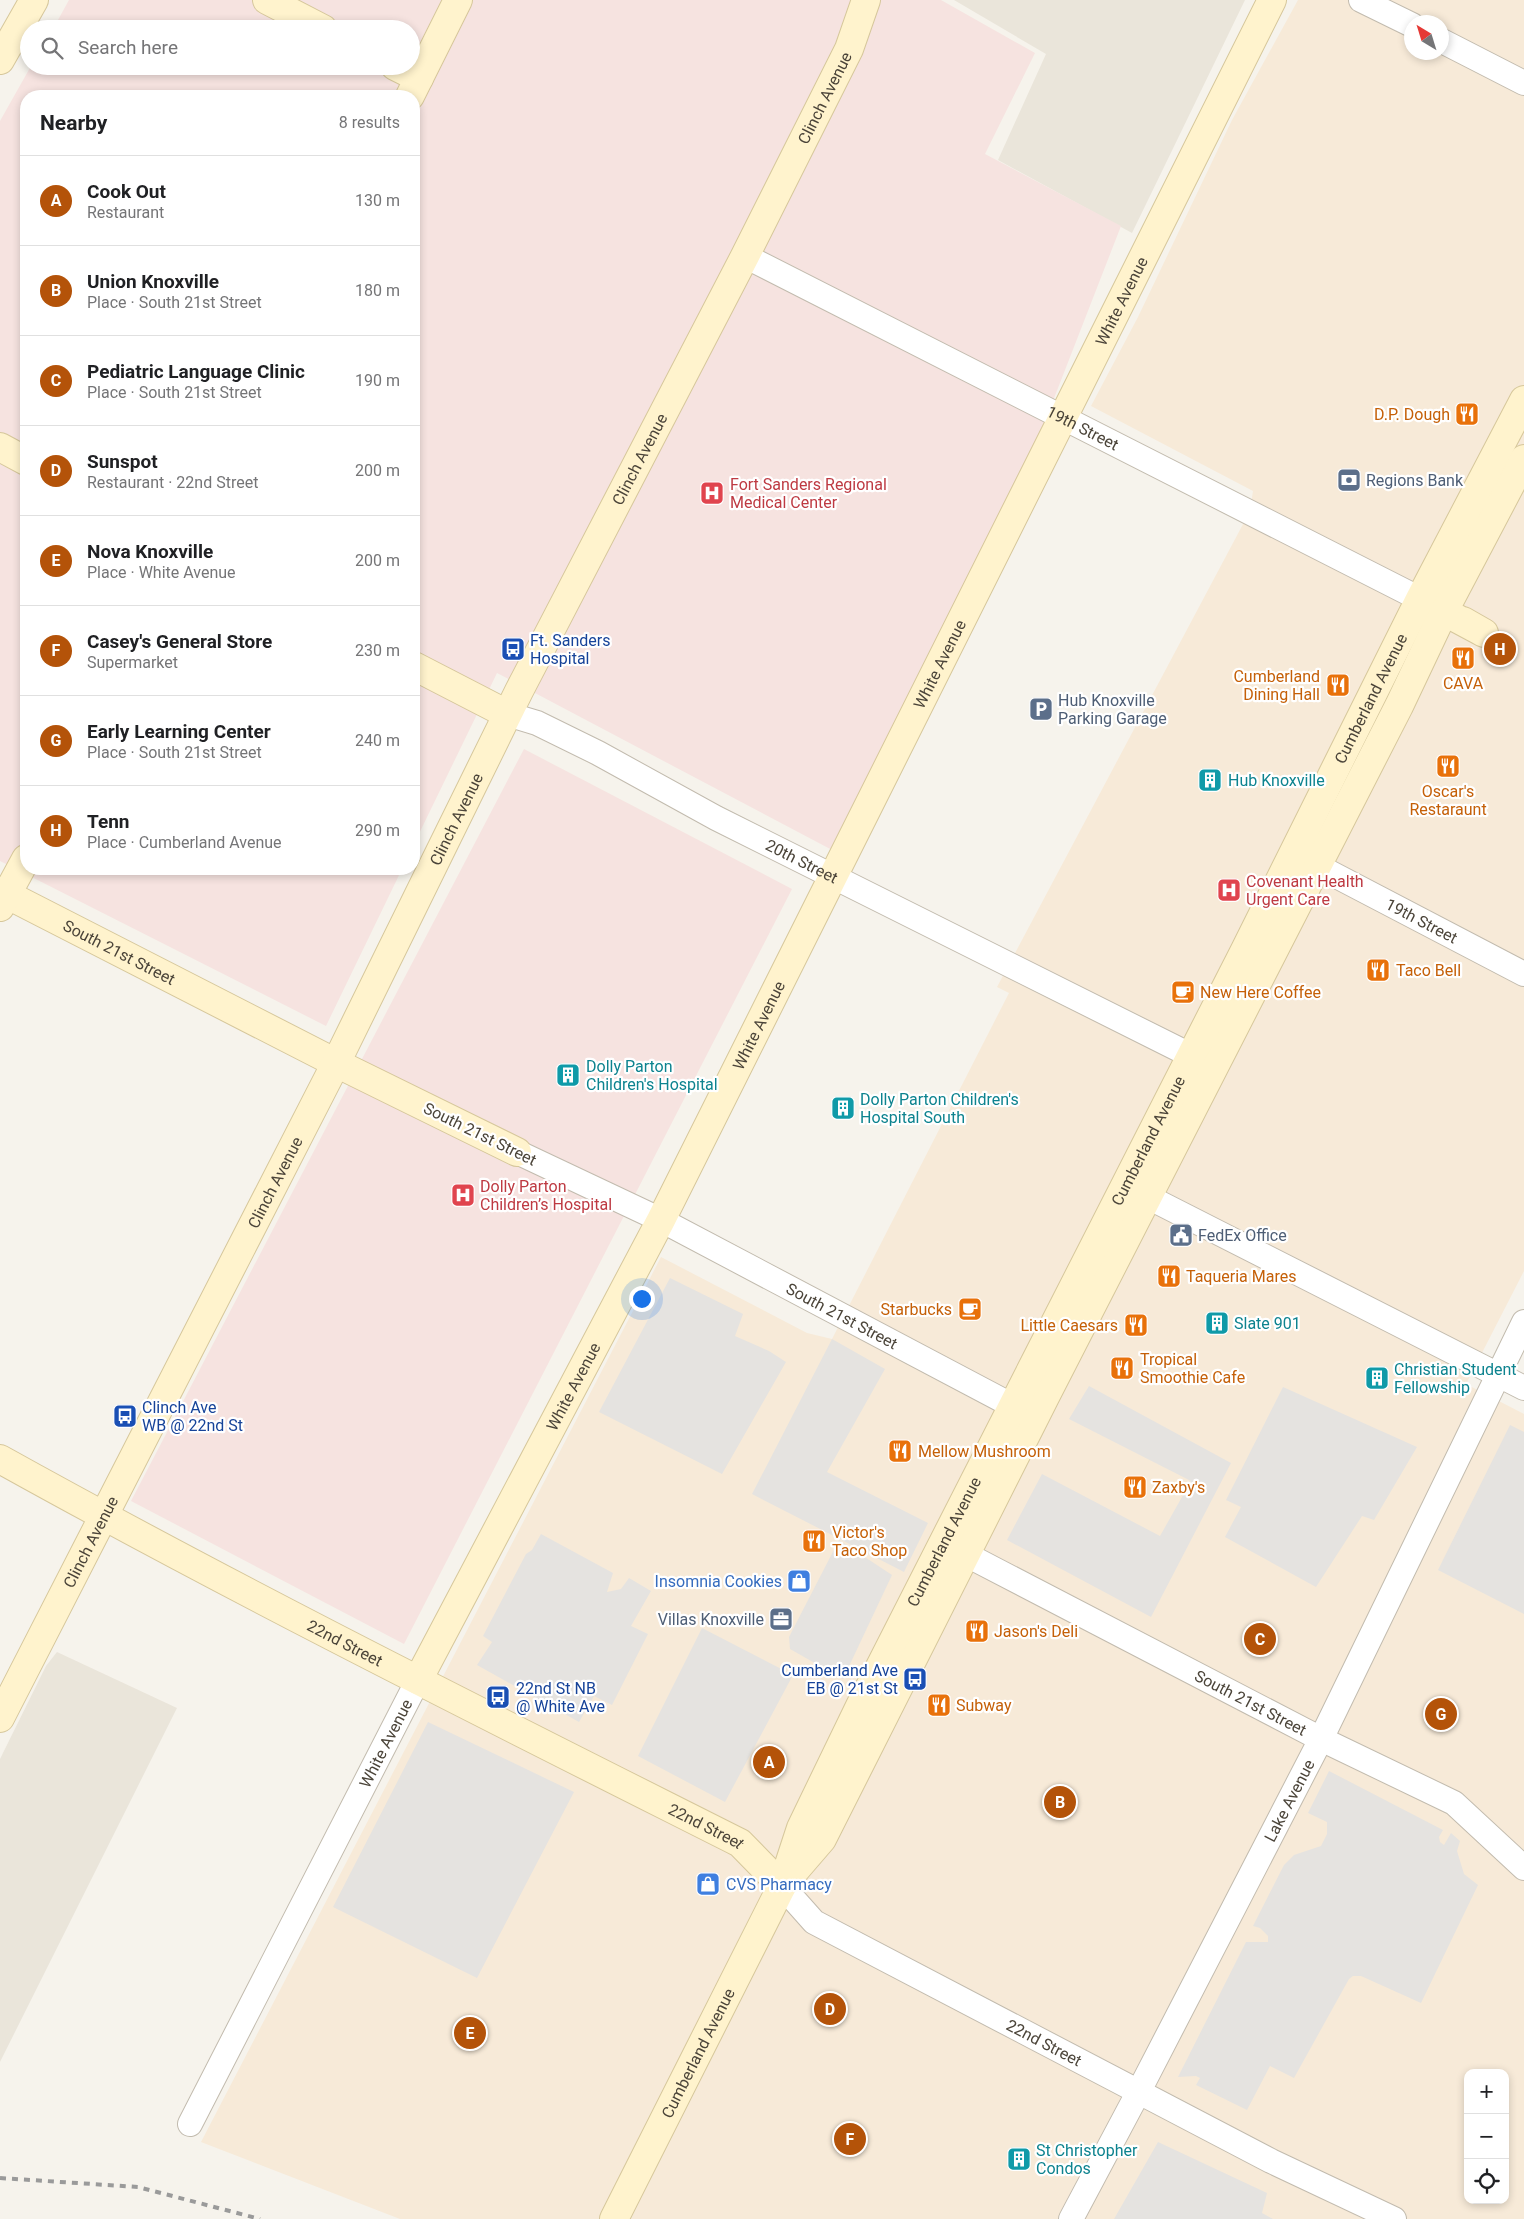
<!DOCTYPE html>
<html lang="en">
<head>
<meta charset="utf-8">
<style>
  :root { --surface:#fff; --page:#f6f6f6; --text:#202124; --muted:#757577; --line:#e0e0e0; --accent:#b45309 }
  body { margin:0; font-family:Roboto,sans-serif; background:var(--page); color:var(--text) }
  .controls { position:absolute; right:15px; bottom:15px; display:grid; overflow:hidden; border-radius:10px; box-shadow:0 2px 8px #0003 }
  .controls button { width:45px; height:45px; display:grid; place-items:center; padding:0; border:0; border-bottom:1px solid var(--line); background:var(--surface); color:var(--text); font:25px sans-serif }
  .compass { position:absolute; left:1404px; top:15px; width:45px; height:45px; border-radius:50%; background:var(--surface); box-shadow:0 2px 8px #0003; rotate:322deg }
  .you { position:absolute; left:641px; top:1298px; width:18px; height:18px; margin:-12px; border:4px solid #fff; border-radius:50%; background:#1a73e8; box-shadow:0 0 0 8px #1a73e833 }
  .badge { display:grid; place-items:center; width:32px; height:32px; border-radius:50%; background:var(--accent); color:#fff; font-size:16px; font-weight:700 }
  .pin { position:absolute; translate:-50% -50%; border:2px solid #fff; box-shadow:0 1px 5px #0006 }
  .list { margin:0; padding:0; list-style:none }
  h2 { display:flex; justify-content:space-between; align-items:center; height:65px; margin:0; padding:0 20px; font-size:21px }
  h2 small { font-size:16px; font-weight:400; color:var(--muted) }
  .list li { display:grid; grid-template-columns:32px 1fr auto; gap:15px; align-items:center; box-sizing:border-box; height:90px; padding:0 20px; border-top:1px solid var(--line) }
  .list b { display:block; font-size:19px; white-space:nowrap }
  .list p { margin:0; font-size:16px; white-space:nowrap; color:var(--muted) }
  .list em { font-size:16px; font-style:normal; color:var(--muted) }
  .icon { flex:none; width:28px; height:28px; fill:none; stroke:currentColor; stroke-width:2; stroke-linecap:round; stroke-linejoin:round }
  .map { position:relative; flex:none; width:1524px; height:2219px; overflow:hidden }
  .search { position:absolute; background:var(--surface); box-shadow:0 2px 8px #0003; left:20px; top:20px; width:400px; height:55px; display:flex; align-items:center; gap:12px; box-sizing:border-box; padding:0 18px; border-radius:28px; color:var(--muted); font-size:19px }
  .panel { position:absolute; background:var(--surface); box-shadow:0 2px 8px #0003; left:20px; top:90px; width:400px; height:785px; border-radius:20px }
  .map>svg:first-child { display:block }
  .residential { fill:#eae5da }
  .commercial { fill:#f7ead8; fill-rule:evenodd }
  .medical { fill:#f6e3e0 }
  .parking { fill:#e5e3e0 }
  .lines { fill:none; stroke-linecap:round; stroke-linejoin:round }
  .street-casing { stroke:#c2bbae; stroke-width:26 }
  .secondary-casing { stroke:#d6c79b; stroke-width:30 }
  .street { stroke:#fff; stroke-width:24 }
  .secondary { stroke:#fff3cd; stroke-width:28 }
  .rail { stroke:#9a9a9a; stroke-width:4; stroke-dasharray:6 6; stroke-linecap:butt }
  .labels { text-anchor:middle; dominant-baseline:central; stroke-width:4.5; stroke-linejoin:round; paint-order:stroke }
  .street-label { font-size:16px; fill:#4b4439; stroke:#fff }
  .food-label { font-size:16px; fill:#c56008; stroke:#fff; text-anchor:start }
  .service-label { font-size:16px; fill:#4e5e75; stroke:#fff; text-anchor:start }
  .health-label { font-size:16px; fill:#be3a42; stroke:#fff; text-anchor:start }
  .transit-label { font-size:16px; fill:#164399; stroke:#fff; text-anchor:start }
  .culture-label { font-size:16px; fill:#0d838f; stroke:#fff; text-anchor:start }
  .shop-label { font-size:16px; fill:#366cbe; stroke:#fff; text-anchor:end }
</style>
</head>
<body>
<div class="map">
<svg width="1524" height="2219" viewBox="0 0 1524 2219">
  <rect width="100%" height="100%" fill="#f6f3ec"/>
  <g class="residential">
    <polygon points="954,0 1245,0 1132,233 998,160 1046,54"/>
    <polygon points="57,1652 177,1708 0,2062 0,1759 46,1666"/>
  </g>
  <path class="commercial" d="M1298,0H1524V1271L1466,1384L1524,1414V2219H400L201,2142L661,1257L807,1333L832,1339L1009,993L997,987L1250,511L1253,491L1091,406L1138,317L1232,120ZM1412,22H1442V52H1412ZM1468,2073H1505V2200H1468Z"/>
  <g class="medical">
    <polygon points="69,0 941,0 1035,53 985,154 1121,226 1037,442 834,851 497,673 414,844 414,96 26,96 26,869 402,869 326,1026 0,861 0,121 31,66 411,66 411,29 53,29"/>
    <polygon points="524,749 792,889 404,1644 131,1501"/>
  </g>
  <g class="parking">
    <polygon points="670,1278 743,1314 735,1336 769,1351 786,1362 722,1474 599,1412"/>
    <polygon points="832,1339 885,1369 827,1472 928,1523 904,1572 752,1494"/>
    <polygon points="1089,1386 1231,1463 1151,1617 1007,1540 1042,1474 1160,1536 1191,1481 1069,1419"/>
    <polygon points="1283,1387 1417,1447 1374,1520 1362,1516 1316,1587 1225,1537 1241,1507 1226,1500"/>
    <polygon points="1510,1425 1524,1432 1524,1614 1438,1570"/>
    <polygon points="541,1534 613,1573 607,1592 621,1589 629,1578 651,1591 631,1626 648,1634 612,1705 594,1696 579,1722 477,1665 492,1642 483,1636 526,1554 532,1550"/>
    <polygon points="839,1540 892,1575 843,1679 790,1649 789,1637"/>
    <polygon points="702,1628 793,1675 725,1802 638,1756"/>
    <polygon points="428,1722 574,1792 477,1978 333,1907"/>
    <polygon points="1329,1771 1443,1830 1439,1837 1440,1842 1444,1845 1451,1833 1460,1841 1457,1851 1464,1874 1478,1885 1421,2003 1361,1976 1353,1976 1349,1979 1294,2078 1270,2066 1247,2110 1196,2085 1200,2078 1196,2076 1178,2077 1246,1942 1268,1942 1268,1936 1260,1928 1253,1926 1284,1865 1294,1855 1321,1846 1327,1834 1327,1822 1308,1813"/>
    <polygon points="1158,2142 1267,2193 1262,2213 1273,2219 1114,2219"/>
  </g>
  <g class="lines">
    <g class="street-casing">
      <g id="street">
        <polyline points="1361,0 1412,25"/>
        <polyline points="1442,41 1524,83"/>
        <path id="s1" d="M745,256L1420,599"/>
        <path id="s2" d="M507,714L537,723L598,753L716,818L1190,1055"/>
        <path id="s3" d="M1302,858L1524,974"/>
        <path id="s4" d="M517,1152L661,1220L1013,1406"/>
        <polyline points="1148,1197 1524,1388"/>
        <path id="s5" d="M965,1554L1321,1739L1454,1803L1524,1868"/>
        <path id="s6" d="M782,1886L814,1922L1271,2161L1394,2219"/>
        <path id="s7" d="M190,2124L418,1680"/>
        <path id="s8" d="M1071,2219L1139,2091L1321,1739L1524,1322"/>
      </g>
    </g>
    <g class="secondary-casing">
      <g id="secondary">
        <polyline points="267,0 323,29"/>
        <polyline points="0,60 34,0"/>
        <polyline points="395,66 419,78"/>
        <polyline points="410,96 458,0"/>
        <polyline points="0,447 26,461"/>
        <polyline points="1428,603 1484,633 1463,621"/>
        <polyline points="414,666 507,714"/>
        <path id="s9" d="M0,891L336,1063L517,1152"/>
        <polyline points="0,907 26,859"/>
        <path id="s10" d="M0,1459C243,1594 492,1718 740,1843L782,1886"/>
        <path id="s11" d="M418,1680L661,1220L1272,0"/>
        <path id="s12" d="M0,1718L336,1063L519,691L745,256L849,49L866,0"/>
        <polyline points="791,1875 822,1839 1045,1397 1399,706 1444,611 1524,459"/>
        <path id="s13" d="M614,2219L782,1886L801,1828L860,1706L1245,950L1420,599L1524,400"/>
      </g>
    </g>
    <use href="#street" class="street"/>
    <use href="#secondary" class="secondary"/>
    <polyline class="rail" points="0,2178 138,2187 260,2219"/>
  </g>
  <defs>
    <g id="restaurant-square" transform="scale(1.25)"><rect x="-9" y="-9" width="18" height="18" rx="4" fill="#e8710a" stroke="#fff"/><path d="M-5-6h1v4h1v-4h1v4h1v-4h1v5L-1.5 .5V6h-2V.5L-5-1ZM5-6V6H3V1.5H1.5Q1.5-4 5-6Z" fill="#fff"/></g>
    <g id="bank-square" transform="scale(1.25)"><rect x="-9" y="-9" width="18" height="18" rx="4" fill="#5c6f8a" stroke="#fff"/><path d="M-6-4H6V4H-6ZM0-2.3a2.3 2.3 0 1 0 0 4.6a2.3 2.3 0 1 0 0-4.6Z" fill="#fff"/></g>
    <g id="hospital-square" transform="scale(1.25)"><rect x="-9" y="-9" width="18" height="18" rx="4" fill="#e0444e" stroke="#fff"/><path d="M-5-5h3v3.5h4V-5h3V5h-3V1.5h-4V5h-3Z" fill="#fff"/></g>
    <g id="bus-square" transform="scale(1.25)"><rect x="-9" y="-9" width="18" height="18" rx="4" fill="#1a4fb4" stroke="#fff"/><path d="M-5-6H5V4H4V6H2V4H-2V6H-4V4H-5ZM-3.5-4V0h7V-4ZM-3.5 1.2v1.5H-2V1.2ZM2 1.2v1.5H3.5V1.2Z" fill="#fff"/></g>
    <g id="parking-square" transform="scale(1.25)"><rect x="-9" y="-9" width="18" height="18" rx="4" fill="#5c6f8a" stroke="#fff"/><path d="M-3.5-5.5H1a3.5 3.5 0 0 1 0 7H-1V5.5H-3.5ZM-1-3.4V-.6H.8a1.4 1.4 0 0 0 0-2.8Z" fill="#fff"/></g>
    <g id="building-square" transform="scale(1.25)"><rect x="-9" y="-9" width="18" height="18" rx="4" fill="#0f9aa8" stroke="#fff"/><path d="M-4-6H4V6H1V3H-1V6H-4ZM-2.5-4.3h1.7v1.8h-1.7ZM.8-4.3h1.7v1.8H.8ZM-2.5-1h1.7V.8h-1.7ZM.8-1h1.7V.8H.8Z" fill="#fff"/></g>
    <g id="cafe-square" transform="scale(1.25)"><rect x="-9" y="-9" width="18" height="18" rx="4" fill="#e8710a" stroke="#fff"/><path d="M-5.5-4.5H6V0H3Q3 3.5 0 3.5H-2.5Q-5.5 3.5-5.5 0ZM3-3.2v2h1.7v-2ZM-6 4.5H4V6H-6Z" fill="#fff"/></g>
    <g id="civic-square" transform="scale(1.25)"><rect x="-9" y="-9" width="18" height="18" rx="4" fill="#5c6f8a" stroke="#fff"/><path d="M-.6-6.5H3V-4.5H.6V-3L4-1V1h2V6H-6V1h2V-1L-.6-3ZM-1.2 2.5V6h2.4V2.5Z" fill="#fff"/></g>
    <g id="shop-square" transform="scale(1.25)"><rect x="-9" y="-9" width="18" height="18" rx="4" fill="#3f7fe0" stroke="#fff"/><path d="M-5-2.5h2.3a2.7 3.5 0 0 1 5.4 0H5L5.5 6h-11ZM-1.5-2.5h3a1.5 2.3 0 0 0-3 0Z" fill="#fff"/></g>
    <g id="office-square" transform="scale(1.25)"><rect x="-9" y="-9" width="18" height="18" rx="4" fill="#5c6f8a" stroke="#fff"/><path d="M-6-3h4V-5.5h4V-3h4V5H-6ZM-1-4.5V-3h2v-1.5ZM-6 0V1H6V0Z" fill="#fff"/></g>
  </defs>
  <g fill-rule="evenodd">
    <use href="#restaurant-square" x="1467" y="414"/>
    <use href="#bank-square" x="1349" y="480"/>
    <use href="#hospital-square" x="712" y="493"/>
    <use href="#bus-square" x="513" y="649"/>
    <use href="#restaurant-square" x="1463" y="658"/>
    <use href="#restaurant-square" x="1338" y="685"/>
    <use href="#parking-square" x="1041" y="709"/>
    <use href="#restaurant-square" x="1448" y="766"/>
    <use href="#building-square" x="1210" y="780"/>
    <use href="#hospital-square" x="1229" y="890"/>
    <use href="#restaurant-square" x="1378" y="970"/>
    <use href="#cafe-square" x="1183" y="992"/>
    <use href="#building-square" x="568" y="1075"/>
    <use href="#building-square" x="843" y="1108"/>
    <use href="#hospital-square" x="463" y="1195"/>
    <use href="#civic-square" x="1181" y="1235"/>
    <use href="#restaurant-square" x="1169" y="1276"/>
    <use href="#cafe-square" x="970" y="1309"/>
    <use href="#building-square" x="1217" y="1323"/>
    <use href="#restaurant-square" x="1136" y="1325"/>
    <use href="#restaurant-square" x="1122" y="1368"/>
    <use href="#building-square" x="1377" y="1378"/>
    <use href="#bus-square" x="125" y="1416"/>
    <use href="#restaurant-square" x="900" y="1451"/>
    <use href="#restaurant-square" x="1135" y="1487"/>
    <use href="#restaurant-square" x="814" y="1541"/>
    <use href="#shop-square" x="799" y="1581"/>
    <use href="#office-square" x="781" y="1619"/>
    <use href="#restaurant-square" x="977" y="1631"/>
    <use href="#bus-square" x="915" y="1679"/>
    <use href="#bus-square" x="498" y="1697"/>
    <use href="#restaurant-square" x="939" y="1705"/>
    <use href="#shop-square" x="708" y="1884"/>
    <use href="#building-square" x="1019" y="2159"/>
  </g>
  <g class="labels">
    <g class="street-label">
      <text stroke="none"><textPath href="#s12" startOffset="1818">Clinch Avenue</textPath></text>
      <text stroke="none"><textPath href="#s11" startOffset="1548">White Avenue</textPath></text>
      <text stroke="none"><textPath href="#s1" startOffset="379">19th Street</textPath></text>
      <text stroke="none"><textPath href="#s12" startOffset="1412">Clinch Avenue</textPath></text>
      <text stroke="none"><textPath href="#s11" startOffset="1142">White Avenue</textPath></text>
      <text stroke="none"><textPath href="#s13" startOffset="1699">Cumberland Avenue</textPath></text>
      <text stroke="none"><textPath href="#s12" startOffset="1008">Clinch Avenue</textPath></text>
      <text stroke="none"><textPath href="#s2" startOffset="330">20th Street</textPath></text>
      <text stroke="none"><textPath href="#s3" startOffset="135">19th Street</textPath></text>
      <text stroke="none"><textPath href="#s9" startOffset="134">South 21st Street</textPath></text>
      <text stroke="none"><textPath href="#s11" startOffset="738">White Avenue</textPath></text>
      <text transform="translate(480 1134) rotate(26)">South 21st Street</text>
      <text stroke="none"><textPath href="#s13" startOffset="1204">Cumberland Avenue</textPath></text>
      <text stroke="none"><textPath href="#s12" startOffset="602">Clinch Avenue</textPath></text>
      <text stroke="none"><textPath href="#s4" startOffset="364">South 21st Street</textPath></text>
      <text stroke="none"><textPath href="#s11" startOffset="332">White Avenue</textPath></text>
      <text stroke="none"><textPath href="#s13" startOffset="754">Cumberland Avenue</textPath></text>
      <text stroke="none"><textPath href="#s12" startOffset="198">Clinch Avenue</textPath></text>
      <text stroke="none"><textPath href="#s10" startOffset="391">22nd Street</textPath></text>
      <text stroke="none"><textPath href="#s5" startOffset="322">South 21st Street</textPath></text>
      <text stroke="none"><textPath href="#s7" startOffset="428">White Avenue</textPath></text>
      <text stroke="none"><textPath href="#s8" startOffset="472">Lake Avenue</textPath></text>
      <text stroke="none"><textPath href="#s10" startOffset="796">22nd Street</textPath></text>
      <text stroke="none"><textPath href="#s6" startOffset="308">22nd Street</textPath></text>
      <text stroke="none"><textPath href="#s13" startOffset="186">Cumberland Avenue</textPath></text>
    </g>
    <g class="food-label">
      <text x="1450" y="414" text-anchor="end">D.P. Dough</text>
      <text x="1320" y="676" text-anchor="end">Cumberland<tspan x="1320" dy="18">Dining Hall</tspan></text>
      <text x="1463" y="683" text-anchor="middle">CAVA</text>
      <text x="1448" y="791" text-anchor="middle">Oscar's<tspan x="1448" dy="18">Restaraunt</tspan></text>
      <text x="1396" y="970">Taco Bell</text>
      <text x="1200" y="992">New Here Coffee</text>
      <text x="1186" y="1276">Taqueria Mares</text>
      <text x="952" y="1309" text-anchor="end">Starbucks</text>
      <text x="1118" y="1325" text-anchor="end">Little Caesars</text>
      <text x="1140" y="1359">Tropical<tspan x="1140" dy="18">Smoothie Cafe</tspan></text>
      <text x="918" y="1451">Mellow Mushroom</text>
      <text x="1152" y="1487">Zaxby's</text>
      <text x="832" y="1532">Victor's<tspan x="832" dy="18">Taco Shop</tspan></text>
      <text x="994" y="1631">Jason's Deli</text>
      <text x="956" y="1705">Subway</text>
    </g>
    <g class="service-label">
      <text x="1366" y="480">Regions Bank</text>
      <text x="1058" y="700">Hub Knoxville<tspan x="1058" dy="18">Parking Garage</tspan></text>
      <text x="1198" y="1235">FedEx Office</text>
      <text x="764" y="1619" text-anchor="end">Villas Knoxville</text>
    </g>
    <g class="health-label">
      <text x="730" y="484">Fort Sanders Regional<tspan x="730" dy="18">Medical Center</tspan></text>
      <text x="1246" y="881">Covenant Health<tspan x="1246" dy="18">Urgent Care</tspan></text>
      <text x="480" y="1186">Dolly Parton<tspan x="480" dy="18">Children’s Hospital</tspan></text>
    </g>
    <g class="transit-label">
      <text x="530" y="640">Ft. Sanders<tspan x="530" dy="18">Hospital</tspan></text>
      <text x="142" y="1407">Clinch Ave<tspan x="142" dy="18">WB @ 22nd St</tspan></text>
      <text x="898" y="1670" text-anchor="end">Cumberland Ave<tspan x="898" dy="18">EB @ 21st St</tspan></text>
      <text x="516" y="1688">22nd St NB<tspan x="516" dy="18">@ White Ave</tspan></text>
    </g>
    <g class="culture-label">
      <text x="1228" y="780">Hub Knoxville</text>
      <text x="586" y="1066">Dolly Parton<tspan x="586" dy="18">Children's Hospital</tspan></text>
      <text x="860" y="1099">Dolly Parton Children's<tspan x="860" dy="18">Hospital South</tspan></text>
      <text x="1234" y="1323">Slate 901</text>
      <text x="1394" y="1369">Christian Student<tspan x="1394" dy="18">Fellowship</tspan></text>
      <text x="1036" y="2150">St Christopher<tspan x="1036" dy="18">Condos</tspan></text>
    </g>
    <g class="shop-label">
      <text x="782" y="1581">Insomnia Cookies</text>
      <text x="726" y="1884" text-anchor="start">CVS Pharmacy</text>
    </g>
  </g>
</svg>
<div class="controls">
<button>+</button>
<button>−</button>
<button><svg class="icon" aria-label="locate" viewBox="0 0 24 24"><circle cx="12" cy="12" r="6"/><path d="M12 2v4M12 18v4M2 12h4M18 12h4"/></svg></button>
</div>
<svg class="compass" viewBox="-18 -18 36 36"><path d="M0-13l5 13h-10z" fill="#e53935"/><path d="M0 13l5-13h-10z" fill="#757577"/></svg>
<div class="you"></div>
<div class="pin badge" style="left:769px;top:1762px">A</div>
<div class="pin badge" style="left:1060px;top:1802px">B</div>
<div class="pin badge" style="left:1260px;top:1639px">C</div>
<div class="pin badge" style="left:830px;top:2009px">D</div>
<div class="pin badge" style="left:470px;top:2033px">E</div>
<div class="pin badge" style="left:850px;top:2139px">F</div>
<div class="pin badge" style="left:1441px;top:1714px">G</div>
<div class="pin badge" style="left:1500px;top:649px">H</div>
<div class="search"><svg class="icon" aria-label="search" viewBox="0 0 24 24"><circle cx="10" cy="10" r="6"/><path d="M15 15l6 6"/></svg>Search here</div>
<section class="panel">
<h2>Nearby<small>8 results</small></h2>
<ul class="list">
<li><span class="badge">A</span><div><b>Cook Out</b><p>Restaurant</p></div><em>130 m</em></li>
<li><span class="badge">B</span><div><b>Union Knoxville</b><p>Place · South 21st Street</p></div><em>180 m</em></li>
<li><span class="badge">C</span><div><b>Pediatric Language Clinic</b><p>Place · South 21st Street</p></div><em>190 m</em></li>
<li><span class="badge">D</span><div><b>Sunspot</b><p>Restaurant · 22nd Street</p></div><em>200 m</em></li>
<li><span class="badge">E</span><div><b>Nova Knoxville</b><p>Place · White Avenue</p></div><em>200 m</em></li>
<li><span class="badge">F</span><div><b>Casey's General Store</b><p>Supermarket</p></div><em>230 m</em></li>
<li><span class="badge">G</span><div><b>Early Learning Center</b><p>Place · South 21st Street</p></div><em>240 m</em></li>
<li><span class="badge">H</span><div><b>Tenn</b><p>Place · Cumberland Avenue</p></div><em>290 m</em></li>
</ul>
</section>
</div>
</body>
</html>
